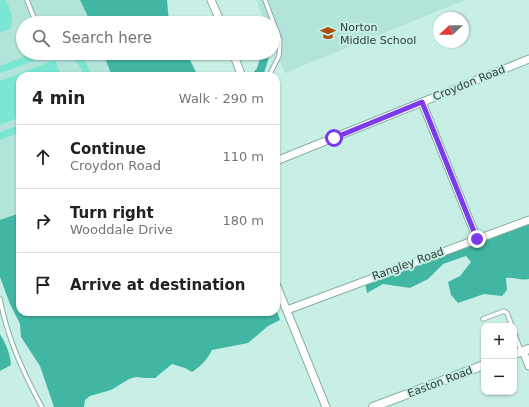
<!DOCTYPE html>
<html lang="en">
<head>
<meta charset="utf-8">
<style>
  :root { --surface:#fff; --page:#f6f6f6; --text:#202124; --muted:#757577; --line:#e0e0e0 }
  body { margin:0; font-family:"DejaVu Sans",sans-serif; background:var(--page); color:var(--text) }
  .controls { position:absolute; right:12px; bottom:12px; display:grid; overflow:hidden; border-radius:8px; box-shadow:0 1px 3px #0004 }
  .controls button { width:36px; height:36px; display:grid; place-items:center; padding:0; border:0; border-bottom:1px solid var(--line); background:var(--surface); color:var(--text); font:20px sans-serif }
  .compass { position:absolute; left:433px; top:12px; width:36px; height:36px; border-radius:50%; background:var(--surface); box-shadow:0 1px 3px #0004; rotate:248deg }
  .stop { position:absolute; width:12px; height:12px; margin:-9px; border:3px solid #7c3aed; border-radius:50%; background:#fff }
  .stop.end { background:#7c3aed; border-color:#fff; box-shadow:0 1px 4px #0008 }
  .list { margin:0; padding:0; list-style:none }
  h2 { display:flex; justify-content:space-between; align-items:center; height:52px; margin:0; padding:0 16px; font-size:17px }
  h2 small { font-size:13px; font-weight:400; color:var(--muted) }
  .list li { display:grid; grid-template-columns:26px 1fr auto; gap:12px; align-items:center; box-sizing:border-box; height:64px; padding:0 16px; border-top:1px solid var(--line) }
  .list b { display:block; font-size:15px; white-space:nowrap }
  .list p { margin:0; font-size:13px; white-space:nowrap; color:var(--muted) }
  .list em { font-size:13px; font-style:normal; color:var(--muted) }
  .icon { flex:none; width:22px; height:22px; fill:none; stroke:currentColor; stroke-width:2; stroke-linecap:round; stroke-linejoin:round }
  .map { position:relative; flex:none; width:529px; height:407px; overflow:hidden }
  .search { position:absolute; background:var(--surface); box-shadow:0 1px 3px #0004; left:16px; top:16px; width:264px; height:44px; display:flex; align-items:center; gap:10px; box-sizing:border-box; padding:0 14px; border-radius:22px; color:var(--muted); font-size:15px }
  .panel { position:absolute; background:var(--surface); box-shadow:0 1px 3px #0004; left:16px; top:72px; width:264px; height:244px; border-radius:12px }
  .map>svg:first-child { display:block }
  .built { fill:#b2e4d9 }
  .green { fill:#79e7d2 }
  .forest { fill:#41b7a3 }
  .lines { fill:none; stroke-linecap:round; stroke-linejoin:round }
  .service-casing { stroke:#88aea5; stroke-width:5.5 }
  .minor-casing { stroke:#88aea5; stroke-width:9 }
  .tertiary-casing { stroke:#88aea5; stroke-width:10 }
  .service { stroke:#fff; stroke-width:3.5 }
  .minor { stroke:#fff; stroke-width:7 }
  .tertiary { stroke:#fff; stroke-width:8 }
  .route { stroke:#7c3aed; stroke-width:5 }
  .labels { text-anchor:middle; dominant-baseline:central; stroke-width:4; stroke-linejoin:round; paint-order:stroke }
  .poi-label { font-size:11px; fill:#2f3f3b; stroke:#c7efe6; text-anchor:start }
  .street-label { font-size:11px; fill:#2f3f3b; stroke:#c7efe6 }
</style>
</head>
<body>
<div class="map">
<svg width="529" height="407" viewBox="0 0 529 407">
  <rect width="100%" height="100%" fill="#c7efe6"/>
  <g class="built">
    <polygon points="0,0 82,0 91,23 23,23 23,53 103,53 112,76 20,76 20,219 0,226"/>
    <polygon points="256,0 465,0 285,73 273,43 273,23 265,23"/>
  </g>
  <g class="green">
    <path d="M0,0H6C10,9 14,18 11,28L0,33Z"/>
    <path d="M34,53H76L87,64L91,76H84C75,46 51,54 30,62C20,66 10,70 0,73V66Z"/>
    <polygon points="55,60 61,76 20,76 20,117 0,125 0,81"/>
    <polygon points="20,125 20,132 0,140 0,132"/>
  </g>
  <g class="forest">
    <polygon points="80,0 167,0 169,23 91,23"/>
    <polygon points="103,53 183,53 190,60 198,76 112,76"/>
    <polygon points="262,53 270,54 263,76 251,76 257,68"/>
    <path d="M20,213V312H276V309L280,320L268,326L248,343L212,350C207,360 201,366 192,372L185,368L172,364L155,378H145L136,377L129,379L111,390L90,396L85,400L84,407H54L40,366L21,337L20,324L10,304L0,277V220Z"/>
    <path d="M529,224V279C521,281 514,277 506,278L507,290L502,296L484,294L458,303L451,295L448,282L460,276L471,262L466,256L443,264L428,279L410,288L383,284L367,293L365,282L484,239Z"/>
    <path d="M0,334C6,344 10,353 11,365L0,371Z"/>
  </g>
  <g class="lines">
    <g class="service-casing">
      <g id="service">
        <polyline points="27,0 36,23"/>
        <polyline points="265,0 280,40 279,56 269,76"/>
        <path d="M0,299C7,337 23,373 42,407"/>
        <polyline points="483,319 504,311 507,313 512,326"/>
        <polyline points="514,332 521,351"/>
      </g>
    </g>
    <g class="minor-casing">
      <g id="minor">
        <polyline points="211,0 221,23"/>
        <polyline points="233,53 241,74"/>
        <polyline points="422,102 477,239"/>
        <polyline points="276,161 529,59"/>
        <polyline points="276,284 326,407"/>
        <polyline points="287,310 529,220"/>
        <polyline points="523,351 529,366"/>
      </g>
    </g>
    <g class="tertiary-casing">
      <g id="tertiary">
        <polyline points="514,354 529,349"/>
        <polyline points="373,407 484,365"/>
      </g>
    </g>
    <use href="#service" class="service"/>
    <use href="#minor" class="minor"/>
    <use href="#tertiary" class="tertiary"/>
  </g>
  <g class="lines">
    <polyline class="route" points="334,138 422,102 477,239"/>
  </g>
  <defs>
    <g id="school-bare" transform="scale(1.2)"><path d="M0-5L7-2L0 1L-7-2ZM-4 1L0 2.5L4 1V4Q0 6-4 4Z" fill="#af4e08" stroke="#c7efe6" stroke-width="2.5" paint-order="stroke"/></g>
  </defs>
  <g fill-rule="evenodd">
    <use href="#school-bare" x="328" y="33"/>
  </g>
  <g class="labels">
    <g class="poi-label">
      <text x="340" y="27">Norton<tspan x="340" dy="13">Middle School</tspan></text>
    </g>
    <g class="street-label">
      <text transform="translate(469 83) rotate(-22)">Croydon Road</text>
      <text transform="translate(408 264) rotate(-20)">Rangley Road</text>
      <text transform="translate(440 382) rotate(-21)">Easton Road</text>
    </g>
  </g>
</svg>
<div class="controls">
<button>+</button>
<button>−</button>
</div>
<svg class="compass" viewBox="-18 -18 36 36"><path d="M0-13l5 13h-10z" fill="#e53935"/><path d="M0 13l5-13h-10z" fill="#757577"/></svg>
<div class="stop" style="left:334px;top:138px"></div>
<div class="stop end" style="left:477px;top:239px"></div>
<div class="search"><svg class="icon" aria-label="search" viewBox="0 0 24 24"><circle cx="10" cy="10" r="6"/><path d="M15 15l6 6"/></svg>Search here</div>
<section class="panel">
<h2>4 min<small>Walk · 290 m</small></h2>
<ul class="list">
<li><svg class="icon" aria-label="ahead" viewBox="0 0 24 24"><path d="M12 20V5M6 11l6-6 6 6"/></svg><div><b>Continue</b><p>Croydon Road</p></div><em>110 m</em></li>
<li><svg class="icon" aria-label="right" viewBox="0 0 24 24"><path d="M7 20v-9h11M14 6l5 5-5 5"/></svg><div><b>Turn right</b><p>Wooddale Drive</p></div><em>180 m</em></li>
<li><svg class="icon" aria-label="arrive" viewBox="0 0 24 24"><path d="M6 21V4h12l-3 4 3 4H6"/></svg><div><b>Arrive at destination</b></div></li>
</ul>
</section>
</div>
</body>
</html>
